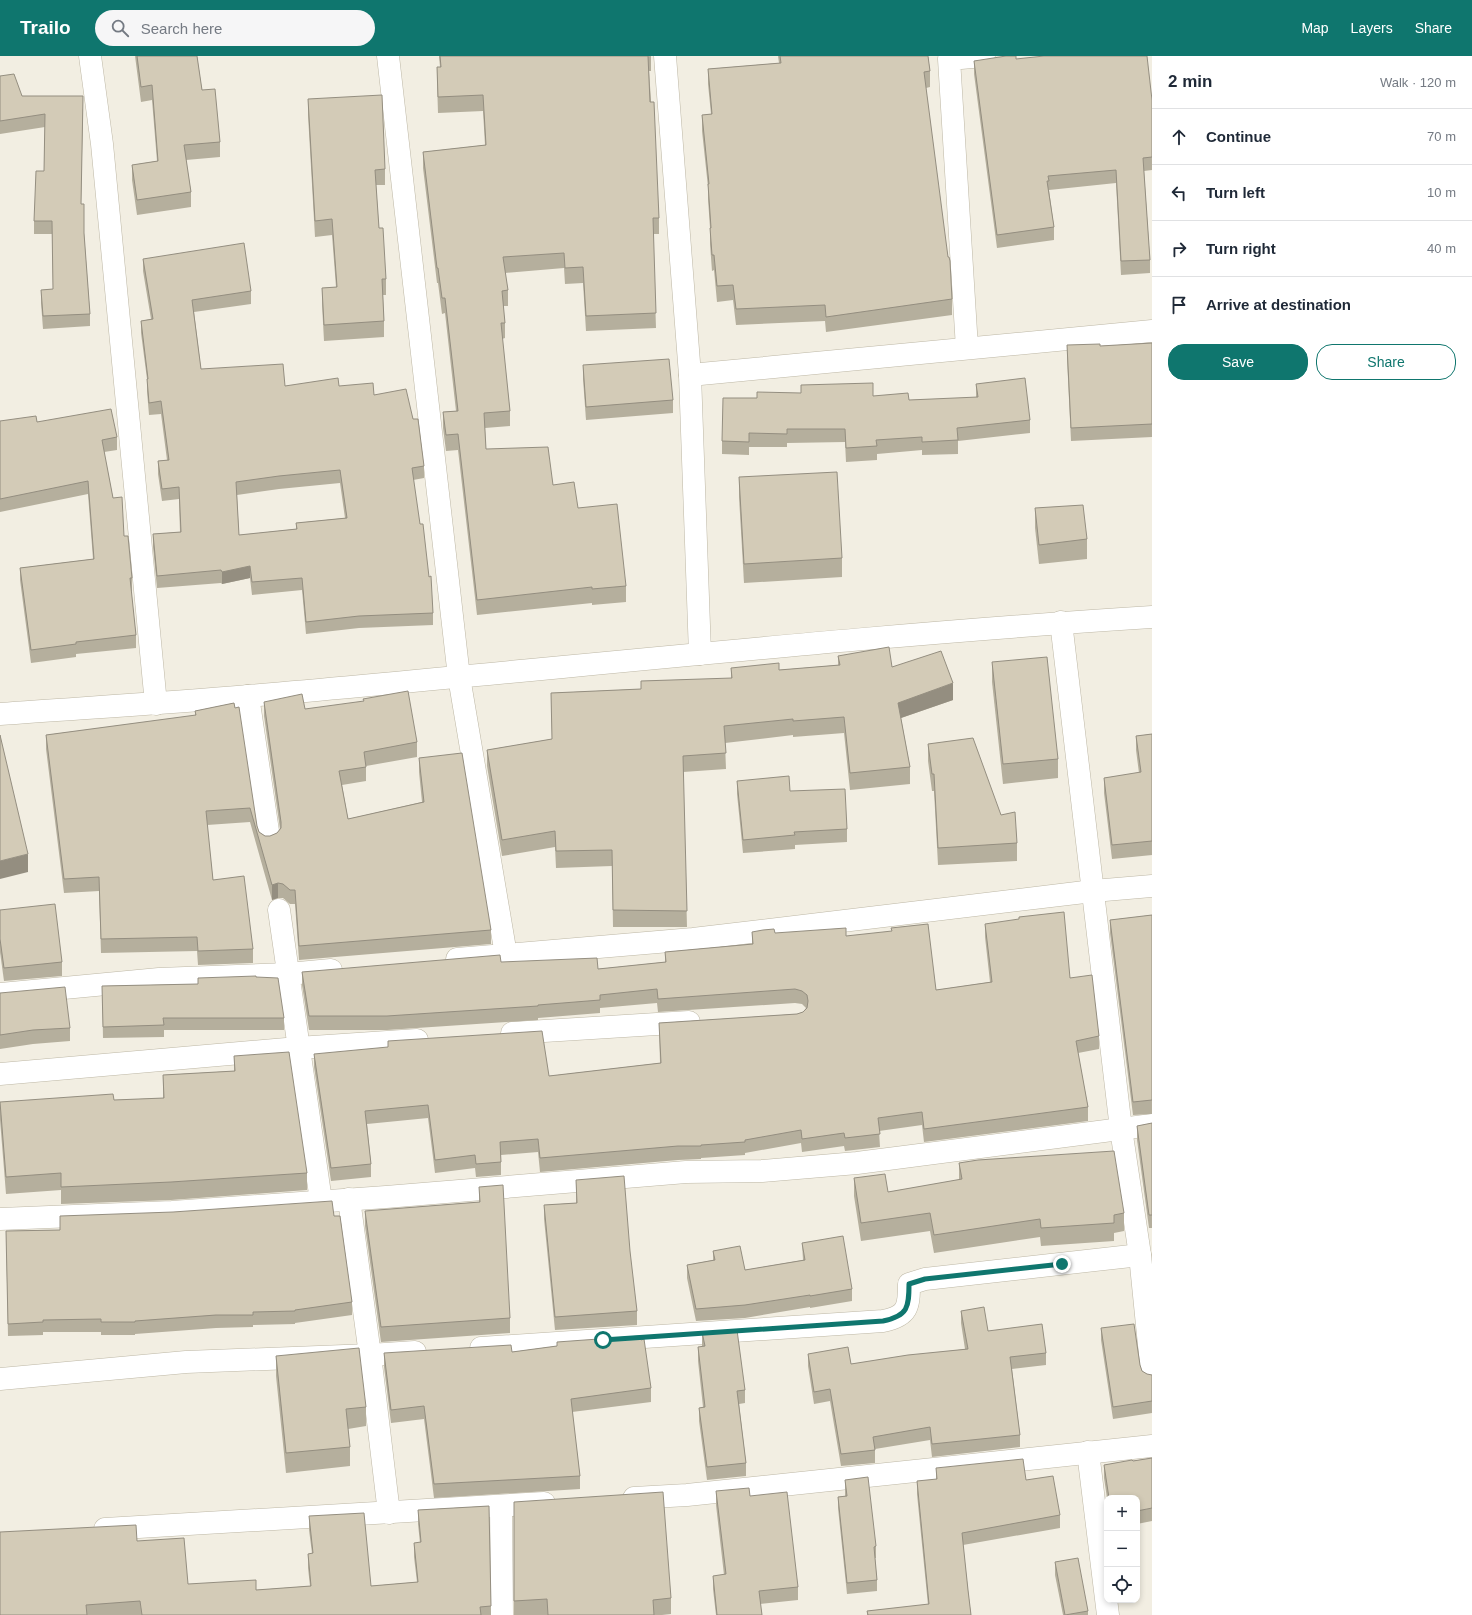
<!DOCTYPE html>
<html lang="en">
<head>
<meta charset="utf-8">
<style>
  :root { --surface:#fff; --page:#f6f6f7; --text:#1f2937; --muted:#747a83; --line:#e0e1e3; --accent:#0f766e }
  body { margin:0; font-family:Arial,sans-serif; background:var(--page); color:var(--text) }
  .controls { position:absolute; right:12px; bottom:12px; display:grid; overflow:hidden; border-radius:8px; box-shadow:0 2px 6px #0003 }
  .controls button { width:36px; height:36px; display:grid; place-items:center; padding:0; border:0; border-bottom:1px solid var(--line); background:var(--surface); color:var(--text); font:20px sans-serif }
  .stop { position:absolute; width:12px; height:12px; margin:-9px; border:3px solid #0f766e; border-radius:50%; background:#fff }
  .stop.end { background:#0f766e; border-color:#fff; box-shadow:0 1px 4px #0008 }
  .list { margin:0; padding:0; list-style:none }
  h2 { display:flex; justify-content:space-between; align-items:center; height:52px; margin:0; padding:0 16px; font-size:17px }
  h2 small { font-size:13px; font-weight:400; color:var(--muted) }
  .list li { display:grid; grid-template-columns:26px 1fr auto; gap:12px; align-items:center; box-sizing:border-box; height:56px; padding:0 16px; border-top:1px solid var(--line) }
  .list b { display:block; font-size:15px; white-space:nowrap }
  .list em { font-size:13px; font-style:normal; color:var(--muted) }
  .actions { display:flex; gap:8px; padding:12px 16px }
  .actions a { flex:1; padding:9px 0; border:1px solid var(--accent); border-radius:16px; text-align:center; font-size:14px; color:var(--accent) }
  .actions .main { background:var(--accent); color:#fff }
  .icon { flex:none; width:22px; height:22px; fill:none; stroke:currentColor; stroke-width:2; stroke-linecap:round; stroke-linejoin:round }
  .map { position:relative; flex:none; width:1152px; height:1559px; overflow:hidden }
  header { display:flex; align-items:center; gap:24px; box-sizing:border-box; height:56px; padding:0 20px; background:var(--accent); color:#fff }
  header strong { font-size:19px }
  nav { display:flex; gap:22px; margin-inline-start:auto; font-size:14px }
  .search { width:280px; height:36px; background:var(--page); display:flex; align-items:center; gap:10px; box-sizing:border-box; padding:0 14px; border-radius:22px; color:var(--muted); font-size:15px }
  main { display:flex }
  aside { flex:1; background:var(--surface) }
  .map>svg:first-child { display:block }
  .lines { fill:none; stroke-linecap:round; stroke-linejoin:round }
  .minor-casing { stroke:#bdb7a5; stroke-width:23 }
  .minor { stroke:#fff; stroke-width:22 }
  .wall { fill:#b5af9d; fill-rule:evenodd }
  .shaded-wall { fill:#948e80 }
  .building { fill:#d3cbb7; stroke:#948e80; fill-rule:evenodd }
  .route { stroke:#0f766e; stroke-width:5 }
</style>
</head>
<body>
<header>
<strong>Trailo</strong>
<div class="search"><svg class="icon" aria-label="search" viewBox="0 0 24 24"><circle cx="10" cy="10" r="6"/><path d="M15 15l6 6"/></svg>Search here</div>
<nav><a>Map</a><a>Layers</a><a>Share</a></nav>
</header>
<main>
<div class="map">
<svg width="1152" height="1559" viewBox="0 0 1152 1559">
  <rect width="100%" height="100%" fill="#f2eee2"/>
  <g class="lines">
    <g class="minor-casing">
      <g id="minor">
        <polyline points="90,0 102,88 156,648"/>
        <polyline points="388,0 459,621 506,899"/>
        <polyline points="665,0 690,319 700,598"/>
        <polyline points="967,292 949,3 984,0"/>
        <polyline points="690,319 1152,275"/>
        <polyline points="1061,566 1121,1073 1140,1199 1152,1319"/>
        <polyline points="248,640 269,782"/>
        <path d="M0,658C83,652 166,647 249,640C550,614 850,580 1152,561"/>
        <polyline points="279,854 321,1145"/>
        <polyline points="457,903 693,883 1093,835 1152,830"/>
        <polyline points="0,938 159,923 288,918 331,914"/>
        <polyline points="512,977 689,966"/>
        <polyline points="0,1018 298,992 417,984"/>
        <polyline points="349,1143 370,1299 389,1457"/>
        <polyline points="0,1163 172,1156 386,1141 686,1116 762,1115 857,1107 1152,1069"/>
        <path d="M481,1292L883,1265C908,1260 909,1251 909,1228L925,1223L1140,1199"/>
        <polyline points="0,1323 186,1306 370,1299 415,1296"/>
        <polyline points="1088,1396 1108,1559"/>
        <polyline points="634,1442 687,1439 1152,1390"/>
        <polyline points="501,1450 502,1559"/>
        <polyline points="105,1473 544,1447"/>
      </g>
    </g>
    <use href="#minor" class="minor"/>
  </g>
  <g class="wall">
    <polygon points="135,0 197,0 202,34 220,86 220,101 186,104 191,136 191,151 137,159 132,124 132,109 157,105 152,44 141,46"/>
    <polygon points="439,0 651,0 651,15 649,15 659,162 659,178 653,178 656,272 586,275 583,227 565,228 564,212 505,217 508,234 508,250 503,250 505,267 505,282 502,283 510,355 510,370 485,372 486,393 553,429 578,452 626,530 626,546 592,549 592,547 477,559 458,394 446,395 443,372 443,356 456,355 445,257 442,258 438,227 437,227 423,112 423,96 485,89 483,55 438,57 437,26 437,11 440,11"/>
    <polygon points="778,0 928,0 930,15 930,31 926,32 952,243 952,259 826,276 825,265 736,269 733,244 717,246 714,214 712,215 710,188 710,172 708,143 708,131 702,75 702,59 711,58 708,28 708,13 779,7"/>
    <polygon points="1016,3 1152,44 1152,114 1144,115 1150,204 1150,217 1121,219 1116,127 1049,134 1054,171 1054,184 997,192 974,18 974,5"/>
    <polygon points="0,20 22,40 83,53 81,148 84,177 90,258 90,270 43,273 41,247 41,234 53,233 52,178 34,178 34,165 44,115 45,71 0,78"/>
    <polygon points="308,43 385,113 385,129 376,129 379,172 386,223 386,239 383,239 384,265 384,281 324,285 322,248 322,232 336,231 332,179 315,181 308,59"/>
    <path d="M143,203L251,235V248L194,256L201,313L285,330H339L374,339L424,410V422L413,424L433,557V569L359,572L306,578L302,534L252,539L250,522L222,528L221,527L157,532L153,491V478L180,476L179,443L162,445L158,418V405L167,404L161,358L149,359L147,335V323L141,277V265L151,263L143,215ZM340,427L345,462L296,467V473L239,479L237,439L279,433Z"/>
    <polygon points="1152,287 1152,381 1071,385 1067,302 1067,289 1100,290"/>
    <polygon points="583,309 673,344 673,357 586,364 583,323"/>
    <polygon points="976,328 1030,364 1030,377 958,385 958,398 922,399 922,394 877,398 877,404 846,406 845,386 787,387 787,391 749,391 749,399 722,398 722,385 757,342 873,340 909,344 976,342"/>
    <polygon points="0,365 37,366 117,381 117,394 104,396 113,442 124,480 132,522 132,535 131,535 136,579 136,592 76,598 76,601 31,607 20,524 20,512 93,503 88,438 0,456"/>
    <polygon points="739,421 842,502 842,521 744,527 739,441"/>
    <polygon points="1035,452 1087,483 1087,503 1039,508 1035,472"/>
    <polygon points="838,600 892,611 953,644 901,662 910,711 910,728 850,734 844,677 793,681 793,679 725,687 726,713 683,716 687,871 613,871 612,810 556,812 555,791 502,800 487,710 487,694 552,683 551,637 641,633 641,625 731,623 731,612 779,614 838,609"/>
    <polygon points="992,606 1058,703 1058,722 1003,728 992,626"/>
    <polygon points="264,646 305,653 417,686 417,701 366,710 366,725 342,729 348,763 422,746 419,716 419,702 491,874 491,888 299,904 295,848 290,848 283,842 278,842 272,844 250,766 207,769 213,824 253,893 253,907 198,909 197,895 101,897 99,835 64,837 46,693 46,679 195,660 195,655 234,647 257,770 259,776 265,780 270,780 277,777 280,773 264,660"/>
    <polygon points="1152,678 1152,799 1112,803 1104,737 1104,722 1139,717 1136,694 1136,680"/>
    <polygon points="928,688 1017,787 1017,805 938,809 934,735 932,735 928,705"/>
    <polygon points="737,725 790,735 847,773 847,786 795,789 795,793 743,797 737,738"/>
    <polygon points="0,854 62,906 62,920 4,925 0,896"/>
    <polygon points="1152,859 1152,1058 1133,1059 1110,877 1110,864"/>
    <polygon points="985,868 1070,922 1099,980 1099,993 1078,997 1088,1051 1088,1065 924,1086 922,1069 879,1075 880,1091 845,1095 844,1090 802,1096 801,1087 745,1097 745,1099 701,1102 701,1103 678,1104 540,1116 538,1096 501,1099 501,1119 476,1121 475,1112 435,1117 428,1062 367,1068 371,1108 371,1121 331,1125 314,1011 314,998 549,1020 660,1007 659,967 797,958 803,956 806,952 802,948 795,947 658,956 657,947 600,952 600,957 538,962 538,964 387,974 309,974 302,929 302,916 501,906 598,913 665,906 665,896 752,888 752,876 846,880 936,934 990,926 985,881"/>
    <polygon points="256,921 284,962 284,974 164,974 164,981 103,982 102,930 198,928"/>
    <polygon points="0,937 70,972 70,985 33,988 0,993"/>
    <polygon points="234,1000 307,1117 307,1134 171,1144 61,1148 61,1134 6,1138 0,1064 0,1046 114,1044 163,1042 163,1019 234,1015"/>
    <polygon points="1152,1067 1152,1172 1149,1172 1137,1084 1137,1070"/>
    <polygon points="959,1107 1124,1157 1124,1175 1114,1177 1114,1185 1041,1190 1040,1181 934,1197 930,1175 861,1185 854,1140 854,1122 888,1136 959,1124"/>
    <polygon points="576,1124 637,1255 637,1269 555,1274 544,1163 544,1149 576,1147"/>
    <polygon points="479,1131 510,1262 510,1277 381,1286 365,1170 365,1155 479,1146"/>
    <polygon points="334,1160 352,1246 352,1259 295,1267 295,1268 253,1269 253,1271 216,1272 135,1278 135,1279 101,1279 101,1276 43,1276 43,1279 8,1280 6,1175 60,1174"/>
    <polygon points="802,1187 852,1233 852,1245 810,1252 810,1251 745,1262 696,1265 687,1222 687,1209 713,1204 713,1195 745,1214 803,1204"/>
    <polygon points="961,1255 988,1275 1046,1297 1046,1309 1012,1313 1020,1379 1020,1391 932,1401 930,1384 875,1393 875,1407 841,1410 830,1345 814,1348 808,1310 808,1298 851,1308 965,1293 961,1267"/>
    <polygon points="1101,1272 1140,1309 1142,1315 1147,1318 1152,1319 1152,1357 1113,1363 1101,1284"/>
    <polygon points="702,1276 745,1334 745,1347 739,1348 746,1407 746,1420 707,1424 699,1365 699,1352 703,1351 698,1305 698,1291 702,1291"/>
    <polygon points="557,1286 651,1332 651,1346 572,1356 580,1420 580,1433 434,1442 424,1363 391,1367 384,1311 384,1297 512,1296 557,1290"/>
    <polygon points="276,1300 366,1351 366,1370 348,1373 350,1391 350,1410 286,1417 276,1320"/>
    <polygon points="1152,1402 1152,1465 1137,1468 1137,1442 1107,1442 1104,1422 1104,1409"/>
    <polygon points="936,1412 1026,1424 1060,1459 1060,1472 963,1489 968,1534 971,1559 867,1559 867,1555 928,1549 917,1438 917,1425 936,1424"/>
    <polygon points="845,1424 876,1490 876,1502 875,1502 877,1524 877,1535 847,1538 838,1452 838,1441 845,1440"/>
    <polygon points="716,1435 750,1440 798,1531 798,1544 760,1548 762,1559 716,1559 713,1533 713,1520 724,1519 716,1449"/>
    <polygon points="514,1446 671,1542 671,1558 662,1559 514,1559"/>
    <polygon points="489,1450 491,1559 0,1559 137,1485 188,1528 256,1534 310,1530 308,1512 308,1498 312,1497 309,1474 309,1460 371,1530 417,1526 414,1501 414,1487 420,1487 418,1468 418,1454"/>
    <polygon points="1055,1506 1088,1555 1088,1559 1063,1559 1055,1519"/>
  </g>
  <g class="shaded-wall">
    <polygon points="250,510 250,522 222,528 222,516"/>
    <polygon points="953,627 953,644 898,663 898,647"/>
    <polygon points="28,798 28,816 0,823 0,805"/>
    <polygon points="278,827 278,842 272,844 272,829"/>
  </g>
  <g class="building">
    <polygon points="137,0 197,0 202,34 215,33 220,86 184,89 191,136 137,144 132,109 158,105 152,29 141,31"/>
    <polygon points="440,0 648,0 650,46 654,46 659,162 653,162 656,257 586,260 583,211 565,212 564,197 503,201 508,234 502,235 505,267 501,267 510,355 484,357 486,393 548,391 553,429 574,426 578,452 617,448 626,530 592,533 592,531 477,544 458,378 446,379 443,356 458,355 445,242 442,242 438,212 437,212 423,96 486,89 483,39 438,41 437,11 441,11"/>
    <polygon points="780,0 928,0 930,15 924,16 948,201 949,201 950,205 952,243 826,261 825,249 736,253 733,229 717,230 714,199 712,199 710,172 711,172 708,128 709,128 702,59 712,58 708,13 781,7"/>
    <polygon points="1006,0 1016,0 1016,3 1044,0 1147,0 1152,44 1152,101 1143,102 1150,204 1121,205 1116,114 1048,120 1049,125 1047,125 1054,171 997,179 974,5"/>
    <polygon points="14,18 22,40 83,40 81,148 84,148 84,177 90,258 43,260 41,234 53,233 52,165 34,165 36,115 44,115 45,58 0,65 0,20"/>
    <polygon points="382,39 385,113 375,114 379,172 383,172 386,223 382,223 384,265 324,269 322,232 337,231 332,163 315,165 308,43"/>
    <path d="M244,187L251,235L192,244L201,313L283,308L285,330L338,322L339,330L373,327L374,339L406,333L413,363H418L424,410L412,412L420,468H423L429,521L431,520L433,557L359,560L306,566L302,522L252,526L250,510L222,516L221,514L157,520L153,478L181,476L179,431L162,433L158,405L169,404L161,345L149,347L147,323H148L141,265L153,263L143,203ZM340,414L347,462L296,467L297,473L239,479L236,426L279,420Z"/>
    <polygon points="1152,287 1152,368 1071,372 1067,289 1100,288 1100,290"/>
    <polygon points="669,303 673,344 586,351 583,309"/>
    <polygon points="1025,322 1030,364 957,372 958,384 922,386 922,381 876,384 877,390 846,392 845,373 787,373 787,378 749,377 749,386 722,385 723,342 757,342 757,336 801,337 801,329 873,327 873,340 908,337 909,344 978,341 976,328"/>
    <polygon points="111,353 117,381 102,384 113,442 122,441 124,480 128,480 132,522 130,522 136,579 76,586 76,588 31,594 20,512 94,503 88,425 0,443 0,365 36,360 37,366"/>
    <polygon points="837,416 842,502 744,508 739,421"/>
    <polygon points="1083,449 1087,483 1039,489 1035,452"/>
    <polygon points="889,591 892,611 941,595 953,627 898,647 910,711 850,717 844,661 793,665 793,663 724,670 726,697 683,700 687,855 613,854 612,794 556,795 555,775 502,784 487,694 552,683 551,637 641,633 641,625 732,622 731,612 779,607 779,614 840,609 838,600"/>
    <polygon points="1047,601 1058,703 1003,708 992,606"/>
    <polygon points="408,635 417,686 364,696 366,711 339,715 348,763 424,746 419,702 462,697 491,874 299,890 295,834 290,834 283,828 278,827 272,829 250,752 206,755 213,824 244,820 253,893 198,895 197,881 101,883 99,821 64,823 46,679 196,659 195,655 234,647 235,652 239,651 257,770 259,776 265,780 270,780 277,777 281,772 281,766 264,646 302,638 305,653 364,645 363,643"/>
    <polygon points="1152,678 1152,785 1112,789 1104,722 1141,716 1136,680"/>
    <polygon points="0,679 28,798 0,805"/>
    <polygon points="973,682 1001,759 1015,756 1017,787 938,792 934,718 932,718 928,688"/>
    <polygon points="789,720 790,735 845,733 847,773 794,776 795,779 743,784 737,725"/>
    <polygon points="55,848 62,906 4,912 0,883 0,854"/>
    <polygon points="1064,856 1070,922 1092,919 1099,980 1076,985 1088,1051 924,1073 922,1056 878,1062 880,1078 845,1082 844,1077 802,1083 801,1074 745,1084 745,1086 701,1089 701,1090 678,1090 540,1102 538,1083 500,1086 501,1106 476,1108 475,1099 435,1104 428,1049 365,1055 371,1108 331,1112 314,998 388,991 388,985 542,975 549,1020 661,1007 659,967 797,958 803,956 807,952 808,945 807,939 802,935 795,933 658,943 657,933 600,939 600,944 538,949 538,950 387,960 309,960 302,916 500,899 501,906 597,902 598,913 666,906 665,896 753,888 752,876 763,874 774,873 775,877 846,872 846,880 892,875 891,872 928,868 936,934 992,926 985,868 1019,863 1019,861"/>
    <polygon points="1152,859 1152,1044 1133,1046 1110,864"/>
    <polygon points="256,920 256,921 278,922 284,962 163,962 164,969 103,971 102,930 198,928 198,922"/>
    <polygon points="65,931 70,972 33,974 0,979 0,937"/>
    <polygon points="289,996 307,1117 171,1126 61,1131 61,1117 6,1121 0,1046 113,1038 114,1044 164,1042 163,1019 235,1015 234,1000"/>
    <polygon points="1152,1067 1152,1159 1149,1159 1137,1070"/>
    <polygon points="1114,1095 1124,1157 1114,1159 1114,1167 1041,1172 1040,1163 934,1179 930,1157 861,1167 854,1122 885,1118 888,1136 962,1123 959,1107 978,1104"/>
    <polygon points="624,1120 630,1195 637,1255 555,1261 544,1149 577,1147 576,1124"/>
    <polygon points="503,1129 510,1262 381,1271 365,1155 480,1146 479,1131"/>
    <polygon points="332,1145 334,1160 340,1160 352,1246 295,1254 295,1255 253,1256 253,1259 216,1259 135,1265 135,1266 101,1266 101,1263 43,1264 43,1266 8,1268 6,1175 60,1174 60,1160 173,1156"/>
    <polygon points="843,1180 852,1233 810,1240 810,1239 745,1249 696,1253 687,1209 715,1204 713,1195 740,1190 745,1214 805,1204 802,1187"/>
    <polygon points="984,1251 988,1275 1042,1268 1046,1297 1010,1301 1020,1379 932,1388 930,1371 873,1381 875,1394 841,1398 830,1333 814,1336 808,1298 848,1291 851,1308 908,1299 968,1293 961,1255"/>
    <polygon points="1134,1268 1140,1309 1142,1315 1147,1318 1152,1319 1152,1345 1113,1351 1101,1272"/>
    <polygon points="737,1274 745,1334 737,1335 746,1407 707,1411 699,1352 705,1351 698,1291 705,1290 702,1276"/>
    <polygon points="640,1280 641,1284 644,1283 651,1332 571,1343 580,1420 434,1428 424,1350 391,1354 384,1297 511,1289 512,1296 557,1290 557,1286"/>
    <polygon points="359,1292 366,1351 346,1353 350,1391 286,1397 276,1300"/>
    <polygon points="1152,1402 1152,1452 1137,1455 1137,1442 1109,1442 1104,1409 1132,1404 1133,1405"/>
    <polygon points="1023,1403 1026,1424 1053,1420 1060,1459 962,1477 968,1534 971,1559 868,1559 867,1555 929,1548 917,1425 937,1423 936,1412"/>
    <polygon points="868,1421 876,1490 874,1491 877,1524 847,1527 838,1441 847,1440 845,1424"/>
    <polygon points="749,1432 750,1440 787,1436 798,1531 759,1535 762,1559 717,1559 713,1520 726,1518 716,1435"/>
    <polygon points="663,1436 671,1542 653,1544 654,1559 548,1559 547,1543 514,1545 514,1446"/>
    <polygon points="489,1450 491,1550 480,1551 481,1559 142,1559 140,1545 86,1549 87,1559 0,1559 0,1476 136,1469 137,1485 184,1482 188,1528 256,1524 256,1534 311,1530 308,1498 313,1497 309,1460 364,1457 371,1530 418,1526 414,1487 421,1486 418,1454"/>
    <polygon points="1078,1502 1088,1555 1065,1559 1055,1506"/>
  </g>
  <g class="lines">
    <path class="route" d="M603,1284L883,1265C908,1260 909,1251 909,1228L925,1223L1062,1208"/>
  </g>
</svg>
<div class="controls">
<button>+</button>
<button>−</button>
<button><svg class="icon" aria-label="locate" viewBox="0 0 24 24"><circle cx="12" cy="12" r="6"/><path d="M12 2v4M12 18v4M2 12h4M18 12h4"/></svg></button>
</div>
<div class="stop" style="left:603px;top:1284px"></div>
<div class="stop end" style="left:1062px;top:1208px"></div>
</div>
<aside>
<h2>2 min<small>Walk · 120 m</small></h2>
<ul class="list">
<li><svg class="icon" aria-label="ahead" viewBox="0 0 24 24"><path d="M12 20V5M6 11l6-6 6 6"/></svg><div><b>Continue</b></div><em>70 m</em></li>
<li><svg class="icon" aria-label="left" viewBox="0 0 24 24"><path d="M17 20v-9H6M10 6l-5 5 5 5"/></svg><div><b>Turn left</b></div><em>10 m</em></li>
<li><svg class="icon" aria-label="right" viewBox="0 0 24 24"><path d="M7 20v-9h11M14 6l5 5-5 5"/></svg><div><b>Turn right</b></div><em>40 m</em></li>
<li><svg class="icon" aria-label="arrive" viewBox="0 0 24 24"><path d="M6 21V4h12l-3 4 3 4H6"/></svg><div><b>Arrive at destination</b></div></li>
</ul>
<div class="actions"><a class="main">Save</a><a>Share</a></div>
</aside>
</main>
</body>
</html>
